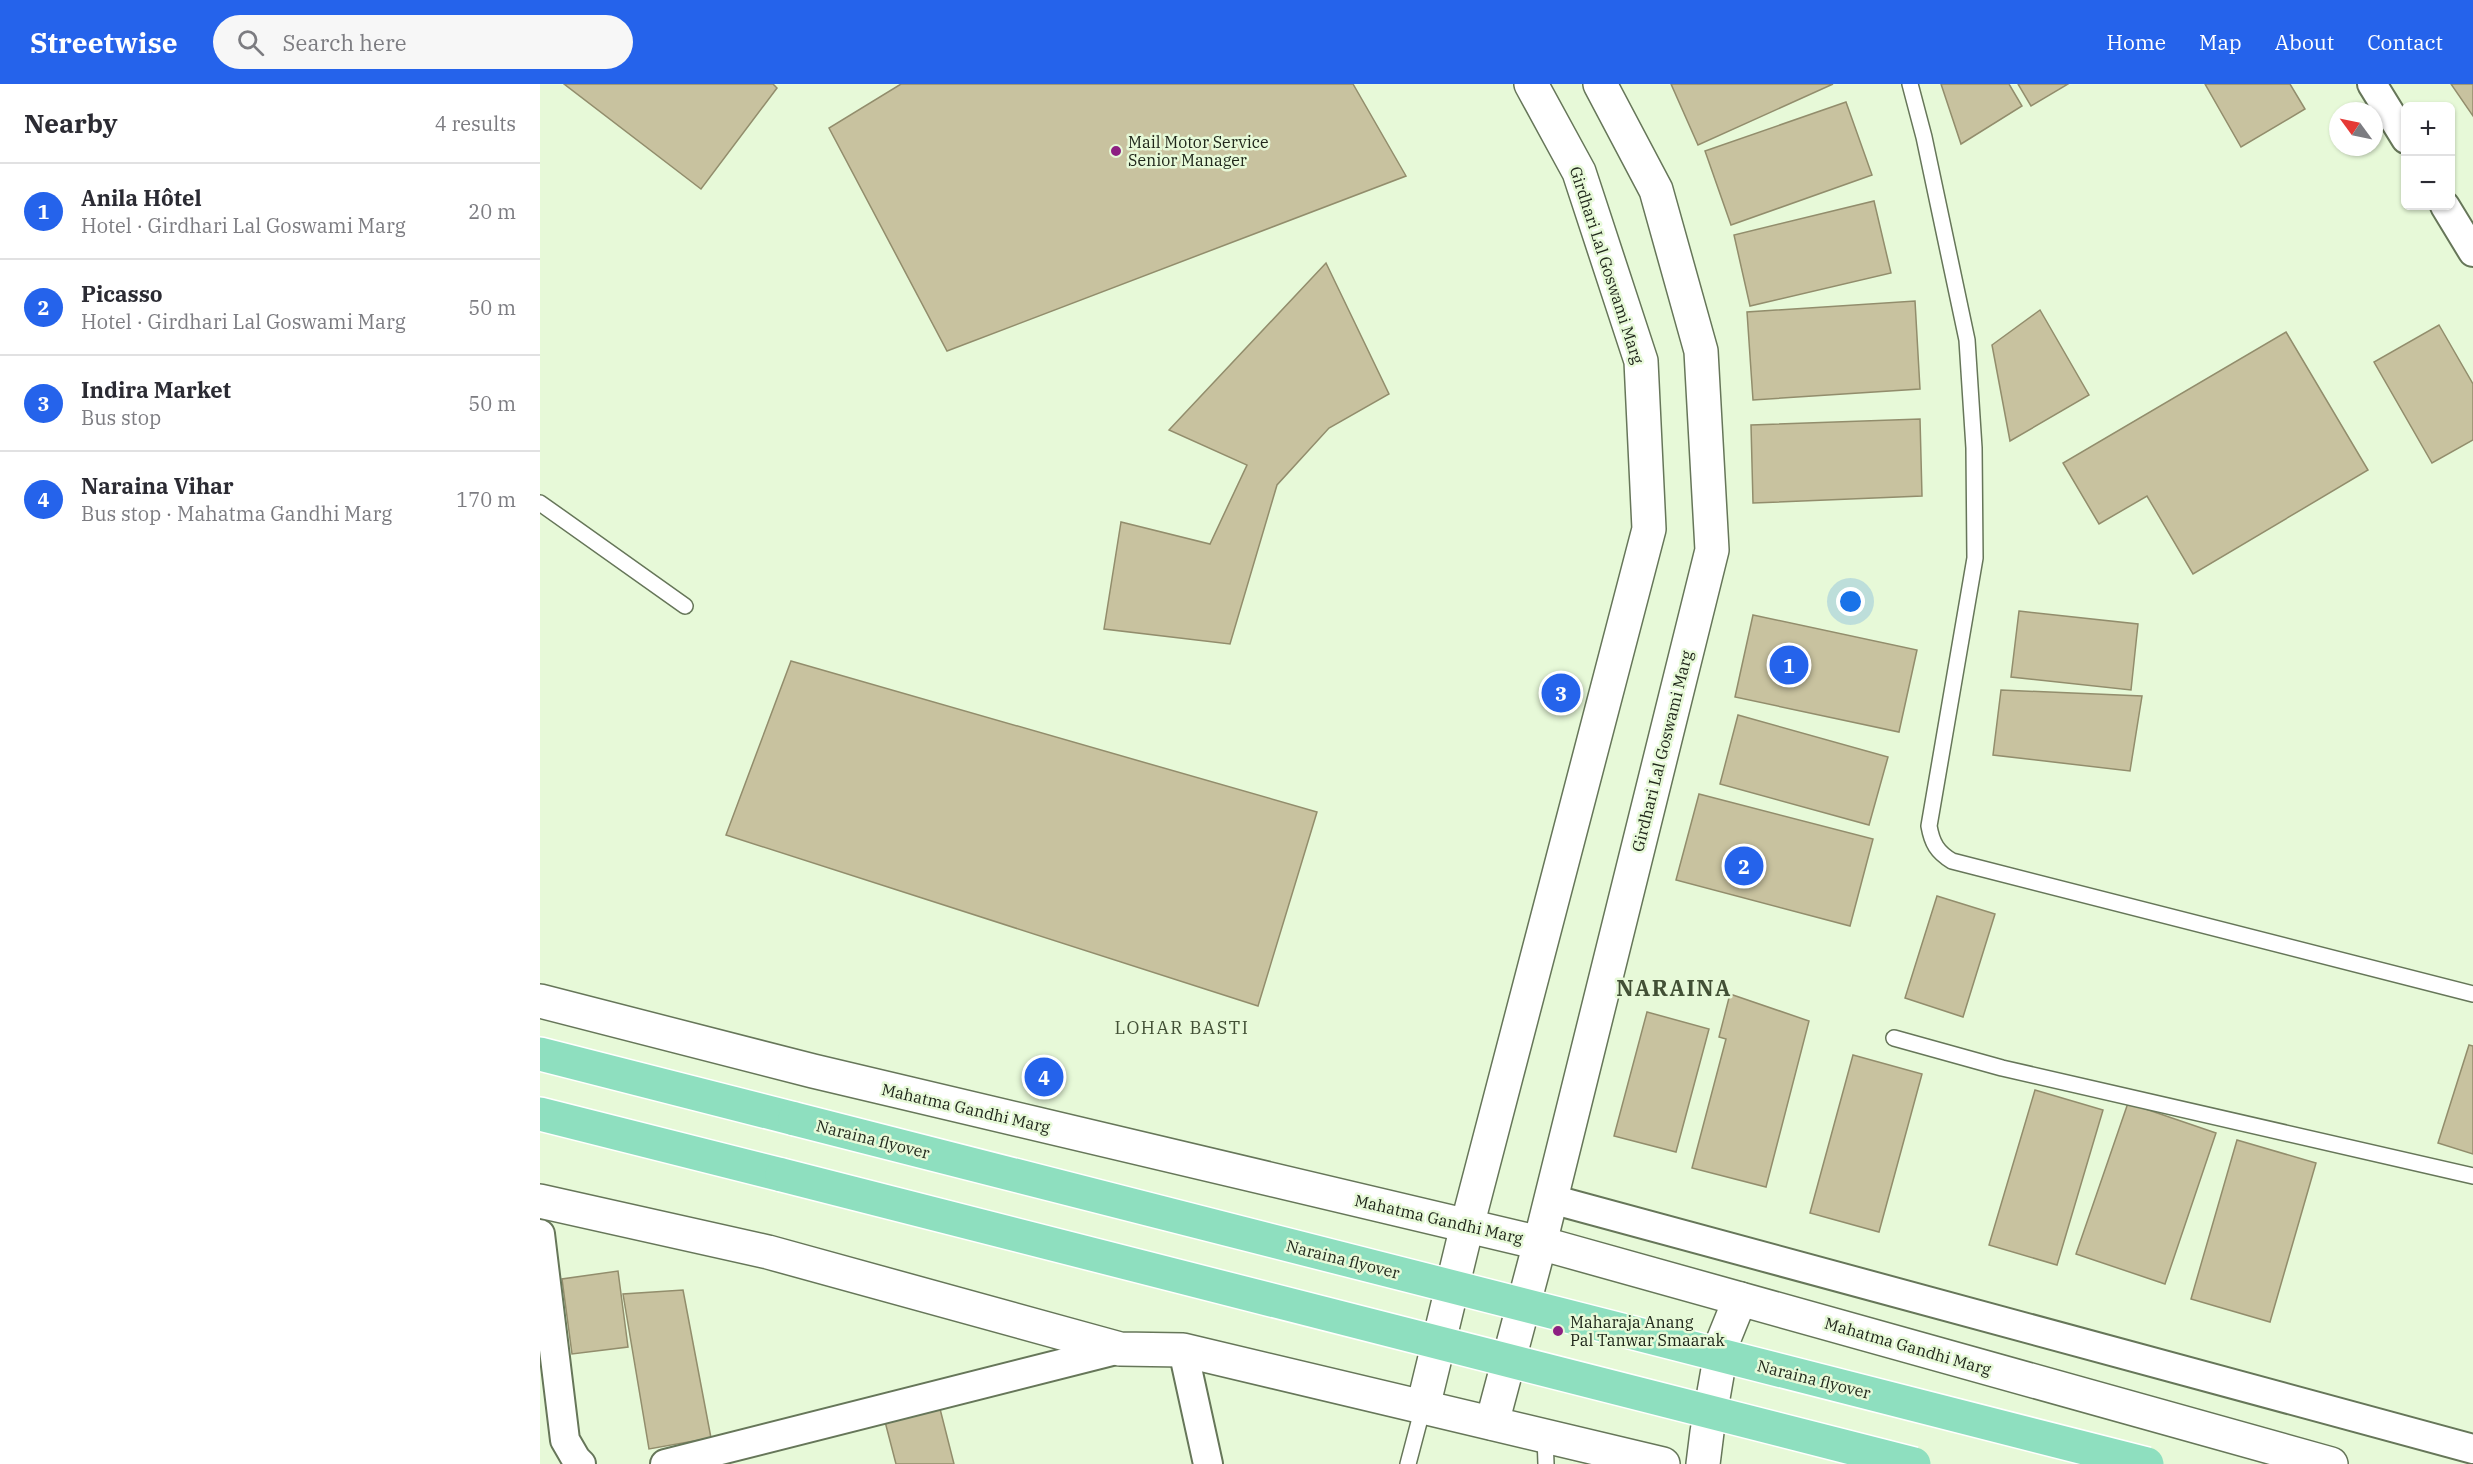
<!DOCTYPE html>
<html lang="en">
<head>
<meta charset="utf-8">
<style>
  :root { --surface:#fff; --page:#f7f7f7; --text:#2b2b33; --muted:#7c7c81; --line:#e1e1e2; --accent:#2563eb }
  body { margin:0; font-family:"IBM Plex Serif",serif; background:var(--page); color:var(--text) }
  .controls { position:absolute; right:18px; top:18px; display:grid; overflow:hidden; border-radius:9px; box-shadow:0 2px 4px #0004 }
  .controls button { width:54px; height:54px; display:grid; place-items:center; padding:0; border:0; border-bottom:2px solid var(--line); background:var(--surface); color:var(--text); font:30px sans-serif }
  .compass { position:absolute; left:1789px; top:18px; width:54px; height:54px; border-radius:50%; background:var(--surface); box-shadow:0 2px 4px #0004; rotate:303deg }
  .you { position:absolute; left:1311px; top:518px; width:21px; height:21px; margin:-15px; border:4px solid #fff; border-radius:50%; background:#1a73e8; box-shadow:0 0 0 9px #1a73e833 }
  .badge { display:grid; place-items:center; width:39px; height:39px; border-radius:50%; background:var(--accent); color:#fff; font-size:20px; font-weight:700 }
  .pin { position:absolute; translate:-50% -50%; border:3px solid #fff; box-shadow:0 2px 6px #0006 }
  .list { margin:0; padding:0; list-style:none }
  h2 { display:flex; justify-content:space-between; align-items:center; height:78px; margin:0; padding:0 24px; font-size:26px }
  h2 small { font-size:20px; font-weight:400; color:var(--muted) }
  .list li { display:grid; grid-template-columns:39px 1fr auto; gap:18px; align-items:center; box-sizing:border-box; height:96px; padding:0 24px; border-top:2px solid var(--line) }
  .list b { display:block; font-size:22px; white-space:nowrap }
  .list p { margin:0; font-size:20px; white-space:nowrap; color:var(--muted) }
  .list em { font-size:20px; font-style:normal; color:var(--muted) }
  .icon { flex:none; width:33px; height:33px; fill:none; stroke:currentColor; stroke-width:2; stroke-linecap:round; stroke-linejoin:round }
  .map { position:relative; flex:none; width:1933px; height:1380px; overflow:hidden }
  header { display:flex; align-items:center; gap:36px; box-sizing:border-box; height:84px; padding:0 30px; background:var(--accent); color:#fff }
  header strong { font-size:28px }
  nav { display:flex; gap:33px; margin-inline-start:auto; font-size:21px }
  .search { width:420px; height:54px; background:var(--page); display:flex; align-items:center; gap:15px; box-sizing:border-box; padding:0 21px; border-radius:33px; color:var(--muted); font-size:22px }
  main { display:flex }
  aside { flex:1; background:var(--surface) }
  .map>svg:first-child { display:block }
  .building { fill:#c8c29f; stroke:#928d6c; stroke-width:1.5 }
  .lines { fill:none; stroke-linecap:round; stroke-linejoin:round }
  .service-casing { stroke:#667659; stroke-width:18 }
  .minor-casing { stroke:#667659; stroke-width:32 }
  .secondary-casing { stroke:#667659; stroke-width:36 }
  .primary-casing { stroke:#fff; stroke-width:36 }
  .service { stroke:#fff; stroke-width:15 }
  .minor { stroke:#fff; stroke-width:28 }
  .secondary { stroke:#fff; stroke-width:33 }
  .primary { stroke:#8edfbf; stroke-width:33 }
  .primary-bridge-casing { stroke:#fff; stroke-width:36; stroke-linecap:butt }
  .primary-bridge { stroke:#8edfbf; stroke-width:33 }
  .poi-dot { fill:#8d1f82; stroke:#e7f9d8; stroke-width:2 }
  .labels { text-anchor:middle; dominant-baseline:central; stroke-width:5; stroke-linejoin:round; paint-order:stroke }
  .poi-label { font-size:16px; fill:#20271b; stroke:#e7f9d8; text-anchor:start }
  .street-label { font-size:16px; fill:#20271b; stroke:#e7f9d8 }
  .neighbourhood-label { font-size:18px; letter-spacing:1.5px; fill:#425035; stroke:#e7f9d8 }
  .district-label { font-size:22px; font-weight:bold; letter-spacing:1.5px; fill:#425035; stroke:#e7f9d8 }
</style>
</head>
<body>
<header>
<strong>Streetwise</strong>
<div class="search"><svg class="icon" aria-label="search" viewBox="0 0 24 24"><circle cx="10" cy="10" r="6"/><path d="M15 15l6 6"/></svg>Search here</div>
<nav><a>Home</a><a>Map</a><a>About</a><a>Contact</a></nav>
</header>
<main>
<aside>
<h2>Nearby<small>4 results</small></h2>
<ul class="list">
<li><span class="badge">1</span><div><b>Anila Hôtel</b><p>Hotel · Girdhari Lal Goswami Marg</p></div><em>20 m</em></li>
<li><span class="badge">2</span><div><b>Picasso</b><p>Hotel · Girdhari Lal Goswami Marg</p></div><em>50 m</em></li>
<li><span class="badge">3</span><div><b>Indira Market</b><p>Bus stop</p></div><em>50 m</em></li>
<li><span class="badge">4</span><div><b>Naraina Vihar</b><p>Bus stop · Mahatma Gandhi Marg</p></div><em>170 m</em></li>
</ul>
</aside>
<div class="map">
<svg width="1933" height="1380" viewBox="0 0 1933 1380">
  <rect width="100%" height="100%" fill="#e7f9d8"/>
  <g class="building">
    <polygon points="24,0 233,0 237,4 161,105"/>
    <polygon points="361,0 813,0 866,92 407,267 289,44"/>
    <polygon points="1131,0 1293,0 1158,61"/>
    <polygon points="1401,0 1469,0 1482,22 1421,60"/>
    <polygon points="1478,0 1528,0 1491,22"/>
    <polygon points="1665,0 1750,0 1765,25 1701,63"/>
    <polygon points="1911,0 1933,0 1933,32"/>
    <polygon points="1306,18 1332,91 1191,141 1165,67"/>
    <polygon points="1334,117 1351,189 1210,222 1194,151"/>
    <polygon points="786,179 849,310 789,344 737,401 690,560 564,545 581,438 670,460 707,381 629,346"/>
    <polygon points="1375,217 1380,305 1213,316 1207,228"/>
    <polygon points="1500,226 1549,311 1470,357 1452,261"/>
    <polygon points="1899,241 1933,300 1933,356 1892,379 1834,278"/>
    <polygon points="1746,248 1828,386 1653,490 1607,412 1559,440 1523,379"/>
    <polygon points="1380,335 1382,412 1213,419 1211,341"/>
    <polygon points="1479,527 1598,540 1591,606 1471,593"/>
    <polygon points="1213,531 1377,566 1359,648 1195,613"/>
    <polygon points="251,577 777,728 718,922 186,751"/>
    <polygon points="1461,606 1602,612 1590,687 1453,671"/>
    <polygon points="1198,631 1348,673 1329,741 1180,700"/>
    <polygon points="1159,710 1333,755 1310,842 1136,796"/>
    <polygon points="1397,812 1455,830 1423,933 1365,914"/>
    <polygon points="1190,910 1269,937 1226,1103 1152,1084 1186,955 1179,953"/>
    <polygon points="1107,928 1169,945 1136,1068 1074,1052"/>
    <polygon points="1929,961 1933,962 1933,1070 1898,1059"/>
    <polygon points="1313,971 1382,990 1339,1148 1270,1129"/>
    <polygon points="1495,1006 1563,1026 1517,1181 1449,1161"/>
    <polygon points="1588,1019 1676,1049 1625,1200 1536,1170"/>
    <polygon points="1697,1056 1776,1079 1730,1238 1651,1215"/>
    <polygon points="78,1187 88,1263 32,1270 22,1195"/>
    <polygon points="143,1206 171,1354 109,1365 83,1210"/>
    <polygon points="397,1313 414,1380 356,1380 342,1326"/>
  </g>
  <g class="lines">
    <g class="service-casing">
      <g id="service">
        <path d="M1370,0L1384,53L1427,256L1434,364L1435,474L1389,742C1392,759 1397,768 1412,777L1933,910"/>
        <polyline points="0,419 145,522"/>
        <polyline points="1354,954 1462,984 1933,1092"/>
        <polyline points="1005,1352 1006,1380"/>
        <polyline points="868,1380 883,1323"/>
      </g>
    </g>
    <g class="minor-casing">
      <g id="minor">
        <polyline points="1832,0 1866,55"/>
        <polyline points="1905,122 1933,168"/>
        <polyline points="1011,1115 1933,1365"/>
        <polyline points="0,1150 25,1356 36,1375 41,1380"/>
        <polyline points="643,1266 668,1380"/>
        <polyline points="125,1380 580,1265"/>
      </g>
    </g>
    <g class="secondary-casing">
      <g id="secondary">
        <polyline points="0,917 273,987 1000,1159 1791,1380"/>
        <polyline points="0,1117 228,1168 580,1265 643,1266 1123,1380"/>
        <polyline points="883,1323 927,1142 1109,445 1101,277 1039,88 991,0"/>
        <polyline points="952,1339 1000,1159 1172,466 1161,267 1116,106 1060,0"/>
        <polyline points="1163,1380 1167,1348 1183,1257 1200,1215"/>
      </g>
    </g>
    <g class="primary-casing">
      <g id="primary">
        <polyline points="0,970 255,1035"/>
        <polyline points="0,1030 242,1091"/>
      </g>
    </g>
    <use href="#service" class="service"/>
    <use href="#minor" class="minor"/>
    <use href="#secondary" class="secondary"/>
    <use href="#primary" class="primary"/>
    <g class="primary-bridge-casing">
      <g id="primary-bridge">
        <polyline points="255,1035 1607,1380"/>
        <polyline points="242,1091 1374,1380"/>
      </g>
    </g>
    <use href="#primary-bridge" class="primary-bridge"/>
  </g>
  <g class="poi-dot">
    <circle cx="576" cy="67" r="6"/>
    <circle cx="1018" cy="1247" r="6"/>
  </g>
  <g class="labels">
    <g class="poi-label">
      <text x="588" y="58">Mail Motor Service<tspan x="588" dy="18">Senior Manager</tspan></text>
      <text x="1030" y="1238">Maharaja Anang<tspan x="1030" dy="18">Pal Tanwar Smaarak</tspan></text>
    </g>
    <g class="street-label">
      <text transform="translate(1067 181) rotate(72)">Girdhari Lal Goswami Marg</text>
      <text transform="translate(1122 667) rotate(-76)">Girdhari Lal Goswami Marg</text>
      <text transform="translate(426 1024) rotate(13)">Mahatma Gandhi Marg</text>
      <text transform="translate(333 1055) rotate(14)">Naraina flyover</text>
      <text transform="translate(899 1135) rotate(13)">Mahatma Gandhi Marg</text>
      <text transform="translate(803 1175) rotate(14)">Naraina flyover</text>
      <text transform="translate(1368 1262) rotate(16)">Mahatma Gandhi Marg</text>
      <text transform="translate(1274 1295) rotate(14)">Naraina flyover</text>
    </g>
    <g class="neighbourhood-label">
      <text x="642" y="943">LOHAR BASTI</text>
    </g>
    <g class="district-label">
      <text x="1134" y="903">NARAINA</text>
    </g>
  </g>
</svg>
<div class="controls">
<button>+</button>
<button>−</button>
</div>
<svg class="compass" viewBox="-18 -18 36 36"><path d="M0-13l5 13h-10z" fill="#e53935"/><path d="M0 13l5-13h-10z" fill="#7c7c81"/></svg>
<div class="you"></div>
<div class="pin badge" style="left:1249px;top:581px">1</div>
<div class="pin badge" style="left:1204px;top:782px">2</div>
<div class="pin badge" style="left:1021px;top:609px">3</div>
<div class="pin badge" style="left:504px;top:993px">4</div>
</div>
</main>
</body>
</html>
